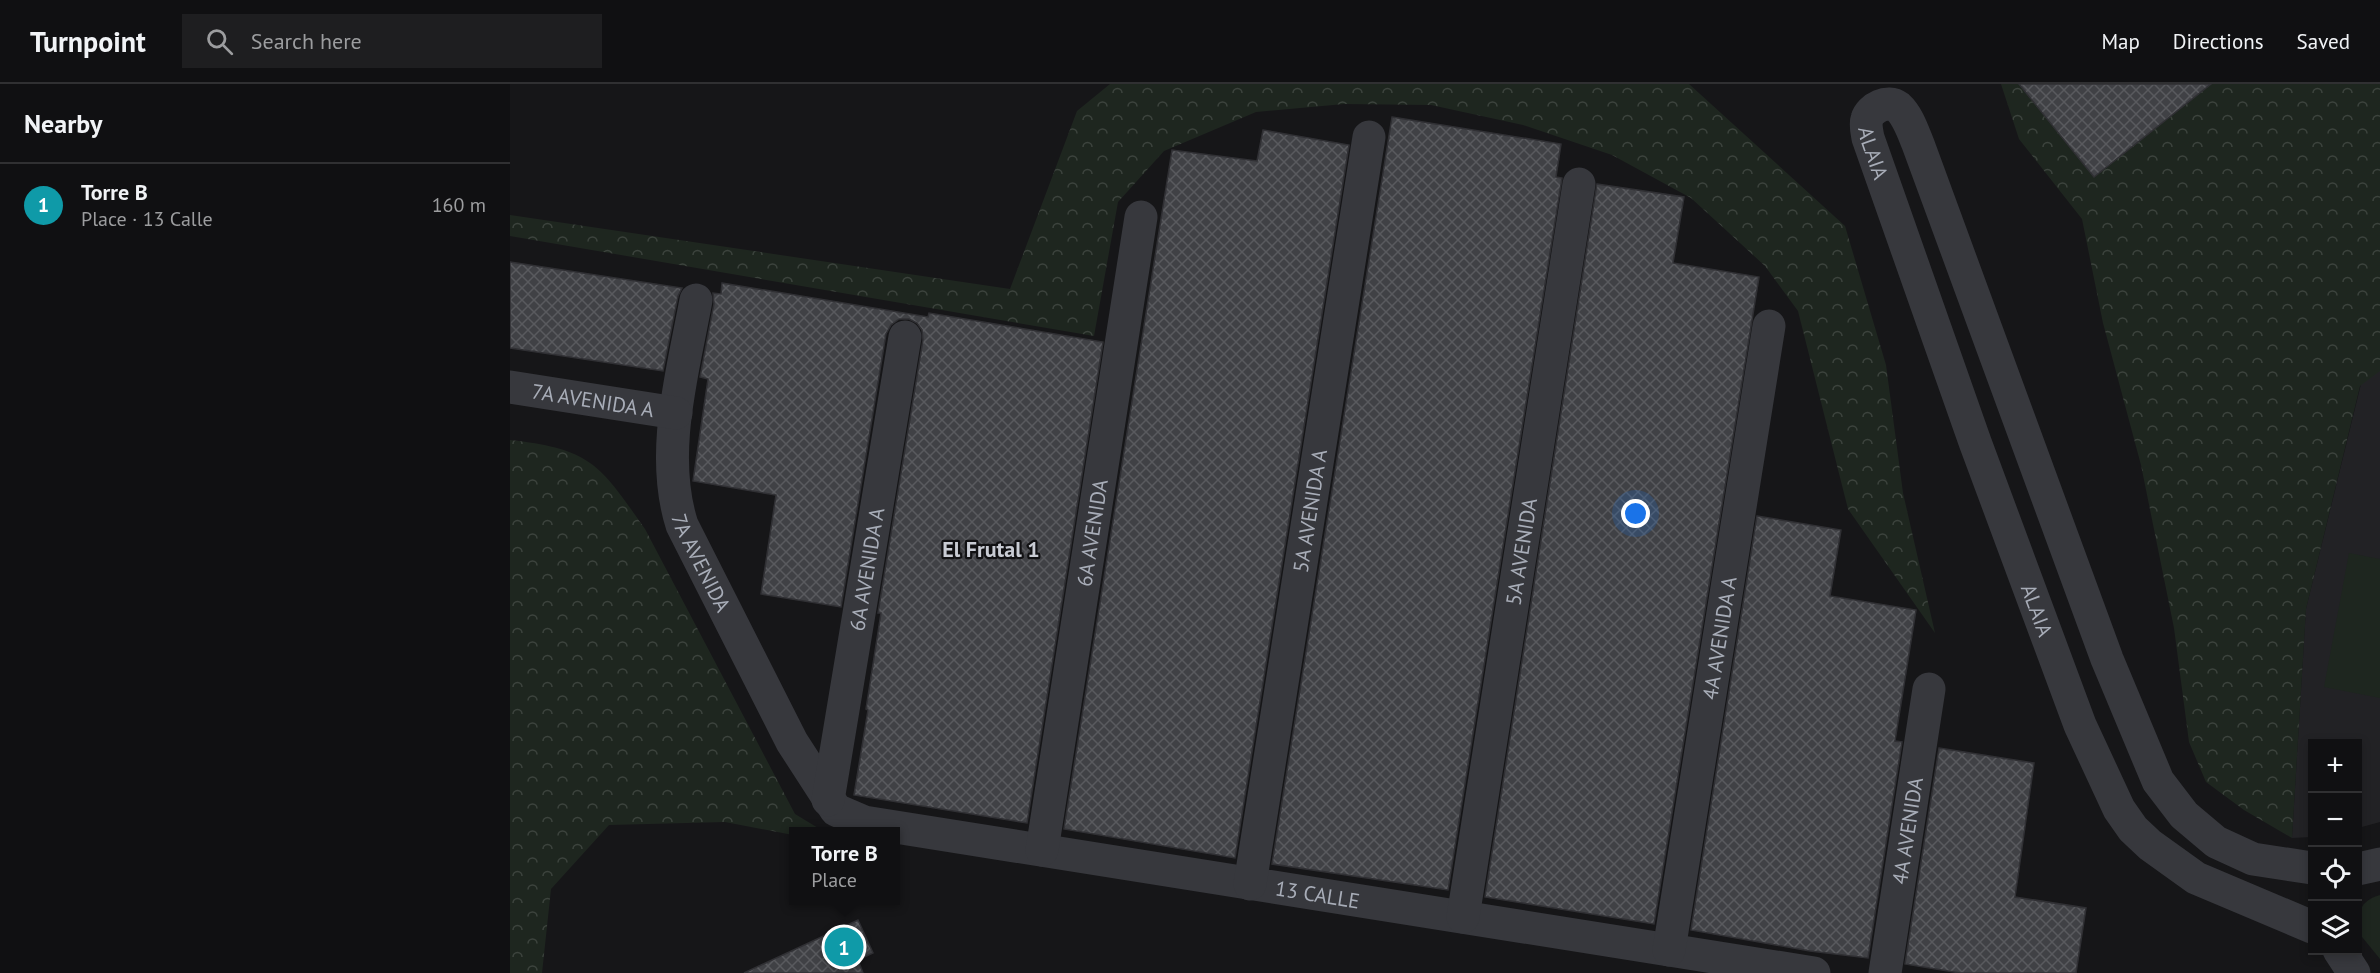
<!DOCTYPE html>
<html lang="en">
<head>
<meta charset="utf-8">
<style>
  :root { --surface:#101012; --page:#1e1e20; --text:#f1f3f6; --muted:#9c9d9f; --line:#303032; --accent:#0f766e }
  body { margin:0; font-family:"PT Sans",sans-serif; background:var(--page); color:var(--text) }
  .controls { position:absolute; right:18px; bottom:18px; display:grid; overflow:hidden; border-radius:0px; box-shadow:0 3px 9px #0003 }
  .controls button { width:54px; height:54px; display:grid; place-items:center; padding:0; border:0; border-bottom:2px solid var(--line); background:var(--surface); color:var(--text); font:30px sans-serif }
  .you { position:absolute; left:1126px; top:430px; width:21px; height:21px; margin:-15px; border:4px solid #fff; border-radius:50%; background:#1a73e8; box-shadow:0 0 0 9px #1a73e833 }
  .badge { display:grid; place-items:center; width:39px; height:39px; border-radius:50%; background:var(--accent); color:#fff; font-size:20px; font-weight:700 }
  .pin { position:absolute; translate:-50% -50%; border:3px solid #fff; box-shadow:0 2px 6px #0006 }
  .popup { position:absolute; left:279px; top:743px; width:111px; height:78px; box-sizing:border-box; display:grid; place-content:center; border-radius:0px; background:var(--surface); filter:drop-shadow(0 2px 4px #0005); font-size:20px; white-space:nowrap; color:var(--muted) }
  .popup b { font-size:22px; color:var(--text) }
  .popup::after { content:''; position:absolute; left:50%; top:100%; margin-left:-12px; border:12px solid transparent; border-top-color:var(--surface) }
  .list { margin:0; padding:0; list-style:none }
  h2 { display:flex; justify-content:space-between; align-items:center; height:78px; margin:0; padding:0 24px; font-size:26px }
  h2 small { font-size:20px; font-weight:400; color:var(--muted) }
  .list li { display:grid; grid-template-columns:39px 1fr auto; gap:18px; align-items:center; box-sizing:border-box; height:84px; padding:0 24px; border-top:2px solid var(--line) }
  .list b { display:block; font-size:22px; white-space:nowrap }
  .list p { margin:0; font-size:20px; white-space:nowrap; color:var(--muted) }
  .list em { font-size:20px; font-style:normal; color:var(--muted) }
  .icon { flex:none; width:33px; height:33px; fill:none; stroke:currentColor; stroke-width:2; stroke-linecap:round; stroke-linejoin:round }
  .map { position:relative; flex:none; width:1870px; height:889px; overflow:hidden }
  header { display:flex; align-items:center; gap:36px; box-sizing:border-box; height:84px; padding:0 30px; background:var(--surface); border-bottom:2px solid var(--line) }
  header strong { font-size:28px }
  nav { display:flex; gap:33px; margin-inline-start:auto; font-size:21px }
  .search { width:420px; height:54px; background:var(--page); display:flex; align-items:center; gap:15px; box-sizing:border-box; padding:0 21px; border-radius:0px; color:var(--muted); font-size:22px }
  main { display:flex }
  aside { flex:1; background:var(--surface) }
  .map>svg:first-child { display:block }
  .built { fill:#222225 }
  .green { fill:#1e261f }
  .forest { fill:url(#forest-crowns) }
  .building { fill:url(#building-cross-hatch); stroke:#303034; stroke-width:1.5 }
  .lines { fill:none; stroke-linecap:round; stroke-linejoin:round }
  .minor { stroke:#37383d; stroke-width:33 }
  .labels { text-anchor:middle; dominant-baseline:central; stroke-width:4.5; stroke-linejoin:round; paint-order:stroke }
  .street-label { font-size:21px; fill:#a8adb8; stroke:#111113 }
  .neighbourhood-label { font-size:22px; font-weight:bold; fill:#c9ccd4; stroke:#111113 }
</style>
</head>
<body>
<header>
<strong>Turnpoint</strong>
<div class="search"><svg class="icon" aria-label="search" viewBox="0 0 24 24"><circle cx="10" cy="10" r="6"/><path d="M15 15l6 6"/></svg>Search here</div>
<nav><a>Map</a><a>Directions</a><a>Saved</a></nav>
</header>
<main>
<aside>
<h2>Nearby<small></small></h2>
<ul class="list">
<li><span class="badge" style="background:#0f9aa8">1</span><div><b>Torre B</b><p>Place · 13 Calle</p></div><em>160 m</em></li>
</ul>
</aside>
<div class="map">
<svg width="1870" height="889" viewBox="0 0 1870 889">
  <defs>
    <pattern id="forest-crowns" width="20" height="18" patternUnits="userSpaceOnUse" patternTransform="scale(1.5)"><rect width="20" height="18" fill="#1e261f"/><path d="M2 6a3 3 0 1 1 6 0M12 15a3 3 0 1 1 6 0" fill="none" stroke="#3c433d"/></pattern>
    <pattern id="building-cross-hatch" width="8" height="8" patternUnits="userSpaceOnUse" patternTransform="scale(1.5)"><rect width="8" height="8" fill="#404145"/><path d="M0 0l8 8M0 8l8-8" fill="none" stroke="#595a5e"/></pattern>
  </defs>
  <rect width="100%" height="100%" fill="#161618"/>
  <polygon class="built" points="1870,286 1870,738 1848,744 1848,660 1802,660 1802,753 1782,754 1796,525 1851,300"/>
  <g class="green">
    <polygon points="1839,469 1870,475 1870,614 1814,603"/>
    <path d="M1870,811V875L1848,848C1848,829 1849,817 1870,811Z"/>
  </g>
  <g class="forest">
    <polygon points="600,0 1179,0 1335,142 1376,281 1393,409 1425,549 1338,425 1288,227 1255,182 1181,114 1102,71 1013,41 921,21 834,20 746,28 654,67 608,118 584,252 0,152 0,131 500,205 567,27"/>
    <polygon points="1491,0 1870,0 1870,287 1850,302 1796,525 1782,754 1734,726 1696,698 1679,658 1664,544 1631,381 1593,239 1572,135 1509,55"/>
    <path d="M0,356C82,365 90,381 135,445L285,730L313,747L283,748V751L215,738L99,741L41,805L32,889H0Z"/>
  </g>
  <g class="building">
    <polygon points="1509,0 1701,0 1584,93"/>
    <polygon points="882,33 1051,60 1046,93 1052,94 938,806 762,780"/>
    <polygon points="753,46 839,61 725,774 554,745 662,66 747,77"/>
    <polygon points="1087,100 1174,113 1163,179 1249,193 1144,840 975,813"/>
    <polygon points="0,178 172,204 168,212 153,287 0,264"/>
    <polygon points="212,199 418,233 419,229 593,258 517,739 344,711 358,626 356,625 371,529 368,529 413,256 412,246 407,239 399,235 389,235 381,241 376,250 331,523 251,510 266,411 183,397 198,295 190,293 204,220 203,209 211,210"/>
    <polygon points="1247,432 1331,446 1320,512 1406,526 1385,657 1392,658 1358,874 1300,867 1181,846"/>
    <polygon points="1429,664 1524,679 1505,813 1576,824 1566,889 1450,889 1395,880"/>
    <polygon points="348,836 363,869 348,876 353,889 234,889"/>
  </g>
  <g class="lines">
    <g class="minor">
      <path id="s1" d="M186,216C173,288 149,369 172,441L282,658L326,726L354,738L1304,889"/>
      <path id="s2" d="M0,303L166,329"/>
      <path id="s3" d="M318,716L395,253"/>
      <path id="s4" d="M532,766L631,133"/>
      <path id="s5" d="M1802,784L1743,775L1706,758L1674,731L1648,697L1597,575L1408,60C1403,48 1398,32 1388,23C1378,15 1360,24 1357,35C1355,41 1357,48 1358,54L1465,358L1570,641L1609,725L1623,745L1640,761L1686,794L1802,843"/>
      <polyline points="1848,785 1870,780"/>
      <path id="s6" d="M740,800L859,53"/>
      <path id="s7" d="M953,833L1069,100"/>
      <path id="s8" d="M1159,866L1259,242"/>
      <polyline points="1829,866 1844,889"/>
      <path id="s9" d="M1375,889L1419,605"/>
    </g>
  </g>
  <g class="labels">
    <g class="street-label">
      <text stroke="none"><textPath href="#s5" startOffset="981">ALAIA</textPath></text>
      <text stroke="none"><textPath href="#s2" startOffset="84">7A AVENIDA A</textPath></text>
      <text stroke="none"><textPath href="#s6" startOffset="378">5A AVENIDA A</textPath></text>
      <text stroke="none"><textPath href="#s4" startOffset="321">6A AVENIDA</textPath></text>
      <text stroke="none"><textPath href="#s7" startOffset="370">5A AVENIDA</textPath></text>
      <text stroke="none"><textPath href="#s1" startOffset="270">7A AVENIDA</textPath></text>
      <text stroke="none"><textPath href="#s3" startOffset="234">6A AVENIDA A</textPath></text>
      <text stroke="none"><textPath href="#s5" startOffset="1467">ALAIA</textPath></text>
      <text stroke="none"><textPath href="#s8" startOffset="316">4A AVENIDA A</textPath></text>
      <text stroke="none"><textPath href="#s9" startOffset="144">4A AVENIDA</textPath></text>
      <text stroke="none"><textPath href="#s1" startOffset="1042">13 CALLE</textPath></text>
    </g>
    <g class="neighbourhood-label">
      <text x="481" y="465">El Frutal 1</text>
    </g>
  </g>
</svg>
<div class="controls">
<button>+</button>
<button>−</button>
<button><svg class="icon" aria-label="locate" viewBox="0 0 24 24"><circle cx="12" cy="12" r="6"/><path d="M12 2v4M12 18v4M2 12h4M18 12h4"/></svg></button>
<button><svg class="icon" aria-label="layers" viewBox="0 0 24 24"><path d="M12 4l9 5-9 5-9-5zM3 14l9 5 9-5"/></svg></button>
</div>
<div class="you"></div>
<div class="pin badge" style="left:334px;top:863px;background:#0f9aa8">1</div>
<div class="popup"><b>Torre B</b>Place</div>
</div>
</main>
</body>
</html>
